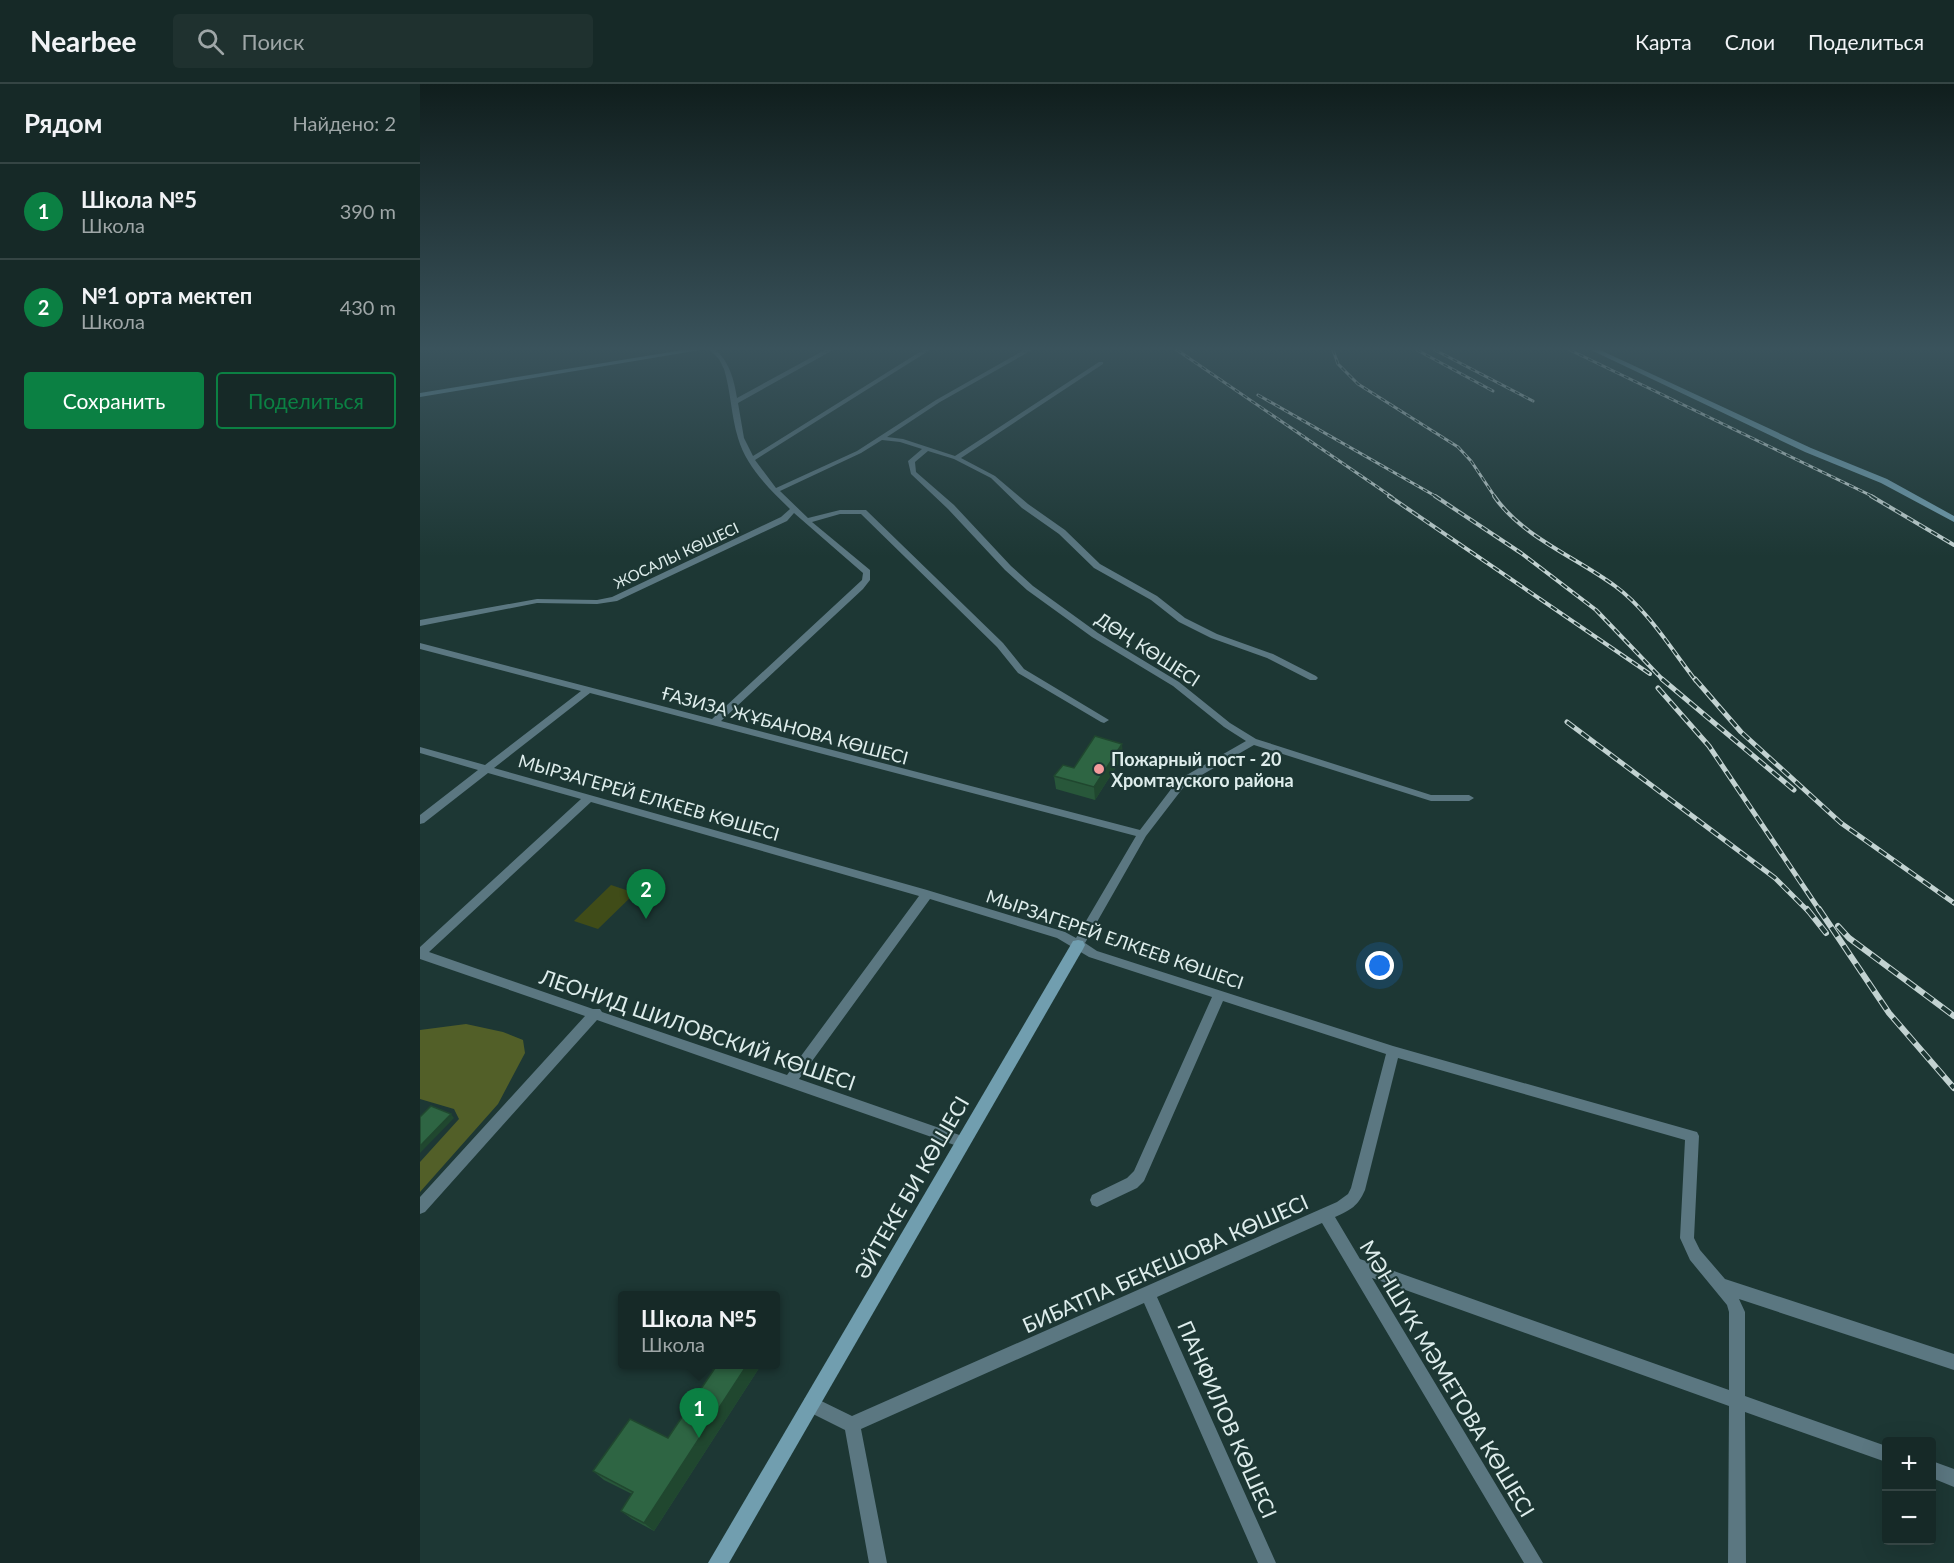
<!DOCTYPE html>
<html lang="ru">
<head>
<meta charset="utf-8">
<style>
  :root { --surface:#162927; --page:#1f312f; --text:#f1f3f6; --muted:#9ea6a7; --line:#354544; --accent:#0b8043 }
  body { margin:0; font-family:Lato,sans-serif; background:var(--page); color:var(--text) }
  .controls { position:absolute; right:18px; bottom:18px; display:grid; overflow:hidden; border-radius:6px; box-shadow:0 6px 24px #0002 }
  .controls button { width:54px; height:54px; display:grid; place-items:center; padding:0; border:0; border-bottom:2px solid var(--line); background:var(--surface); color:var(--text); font:30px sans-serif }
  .you { position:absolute; left:960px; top:882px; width:21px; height:21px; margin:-15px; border:4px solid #fff; border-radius:50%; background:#1a73e8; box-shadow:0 0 0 9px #1a73e833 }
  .badge { display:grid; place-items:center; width:39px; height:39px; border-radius:50%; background:var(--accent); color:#fff; font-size:20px; font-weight:700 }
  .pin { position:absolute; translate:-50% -50px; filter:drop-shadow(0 2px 3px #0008) }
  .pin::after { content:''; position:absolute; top:32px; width:21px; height:18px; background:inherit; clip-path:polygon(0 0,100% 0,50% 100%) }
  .popup { position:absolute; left:198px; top:1207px; width:162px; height:78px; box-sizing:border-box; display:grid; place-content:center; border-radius:6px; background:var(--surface); filter:drop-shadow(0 2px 4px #0005); font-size:20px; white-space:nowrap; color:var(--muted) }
  .popup b { font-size:22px; color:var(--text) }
  .popup::after { content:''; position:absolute; left:50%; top:100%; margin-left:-12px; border:12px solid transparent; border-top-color:var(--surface) }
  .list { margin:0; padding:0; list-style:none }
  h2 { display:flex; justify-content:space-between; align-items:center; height:78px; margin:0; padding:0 24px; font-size:26px }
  h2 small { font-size:20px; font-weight:400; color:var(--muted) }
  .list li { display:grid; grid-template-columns:39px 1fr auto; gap:18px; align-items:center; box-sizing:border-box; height:96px; padding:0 24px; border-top:2px solid var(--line) }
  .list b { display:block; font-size:22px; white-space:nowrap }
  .list p { margin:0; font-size:20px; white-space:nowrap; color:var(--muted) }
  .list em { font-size:20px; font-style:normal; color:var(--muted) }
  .actions { display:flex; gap:12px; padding:18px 24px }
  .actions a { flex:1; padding:14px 0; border:2px solid var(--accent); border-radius:6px; text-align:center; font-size:21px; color:var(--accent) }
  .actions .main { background:var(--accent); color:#fff }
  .icon { flex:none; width:33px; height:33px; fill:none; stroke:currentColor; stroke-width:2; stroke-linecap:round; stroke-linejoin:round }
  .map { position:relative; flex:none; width:1534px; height:1479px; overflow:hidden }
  header { display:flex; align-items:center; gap:36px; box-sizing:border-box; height:84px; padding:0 30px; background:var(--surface); border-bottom:2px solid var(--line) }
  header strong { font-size:28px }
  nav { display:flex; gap:33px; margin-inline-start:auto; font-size:21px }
  .search { width:420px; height:54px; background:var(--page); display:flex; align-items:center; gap:15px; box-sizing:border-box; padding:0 21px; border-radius:6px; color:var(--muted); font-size:22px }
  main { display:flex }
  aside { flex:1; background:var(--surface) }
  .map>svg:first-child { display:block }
  .green { fill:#404c18 }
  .forest { fill:#525f28 }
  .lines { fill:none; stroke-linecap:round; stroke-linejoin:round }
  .street { fill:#5b7781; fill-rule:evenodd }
  .secondary { fill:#719eaf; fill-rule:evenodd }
  .rail-far3-casing { stroke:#c2d2d1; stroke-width:3 }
  .rail-far2-casing { stroke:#c2d2d1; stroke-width:4 }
  .rail-far1-casing { stroke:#c2d2d1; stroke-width:5 }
  .rail-casing { stroke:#c2d2d1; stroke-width:6 }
  .rail-far3 { stroke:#1d3734; stroke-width:1.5; stroke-dasharray:5; stroke-linecap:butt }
  .rail-far2 { stroke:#1d3734; stroke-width:2; stroke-dasharray:7; stroke-linecap:butt }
  .rail-far1 { stroke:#1d3734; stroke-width:3; stroke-dasharray:9; stroke-linecap:butt }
  .rail { stroke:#1d3734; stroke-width:4; stroke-dasharray:11; stroke-linecap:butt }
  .wall { fill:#28573a }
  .shaded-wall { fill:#20472f }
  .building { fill:#2e6543; stroke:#20472f; stroke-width:1.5 }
  .poi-dot { fill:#f59b9c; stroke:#1d3734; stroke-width:2 }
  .labels { text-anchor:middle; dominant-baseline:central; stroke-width:4.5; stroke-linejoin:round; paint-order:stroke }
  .far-street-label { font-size:15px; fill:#deedec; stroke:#1d3734 }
  .street-label { font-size:18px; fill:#deedec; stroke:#1d3734 }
  .poi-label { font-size:18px; font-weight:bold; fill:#deedec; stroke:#1d3734; text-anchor:start }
  .near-street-label { font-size:21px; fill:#deedec; stroke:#1d3734 }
</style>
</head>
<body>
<header>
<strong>Nearbee</strong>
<div class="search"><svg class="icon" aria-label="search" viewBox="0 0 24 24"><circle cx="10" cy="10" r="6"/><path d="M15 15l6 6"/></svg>Поиск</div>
<nav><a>Карта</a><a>Слои</a><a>Поделиться</a></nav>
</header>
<main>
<aside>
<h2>Рядом<small>Найдено: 2</small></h2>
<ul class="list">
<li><span class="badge">1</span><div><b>Школа №5</b><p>Школа</p></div><em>390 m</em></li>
<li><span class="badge">2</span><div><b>№1 орта мектеп</b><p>Школа</p></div><em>430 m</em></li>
</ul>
<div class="actions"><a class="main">Сохранить</a><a>Поделиться</a></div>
</aside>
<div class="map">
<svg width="1534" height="1479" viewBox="0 0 1534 1479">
  <rect width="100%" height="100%" fill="#1d3734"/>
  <polygon class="green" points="191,801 215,809 178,845 154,837"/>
  <polygon class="forest" points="46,940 83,948 103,956 105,969 78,1020 0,1108 0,1078 39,1035 34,1025 0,1015 0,946"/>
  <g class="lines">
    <g class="street">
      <path d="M290,266H296C310,279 314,296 317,314L405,266H413L318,319L324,354L333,372L503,266H510L335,376L356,404L437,367L516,316L604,266H612L520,318L467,353L483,355L535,372L679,278H683V280L541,374L575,392L608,420L645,446L680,480L737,512L765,534L797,550L853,570L896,592L898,594L896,596H890L847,574L791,554L759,538L731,516L674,484L639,450L602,424L571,394L534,375L508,367L495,378L496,388L534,421L591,482L613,502L678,549L759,598L810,639L836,655L1011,711H1049L1054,714L1049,717H1011L834,661L766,700L726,752L665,859L677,867L973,962L1277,1048L1279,1052L1274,1154L1280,1166L1305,1195L1534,1270V1286L1319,1215L1325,1228V1312L1466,1362V1378L1325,1328L1326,1479H1308L1309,1322L952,1194L1123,1479H1104L902,1139L737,1213L856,1479H838L724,1219L441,1345L467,1479H449L425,1346L385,1326L383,1320L385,1314L391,1312L432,1332L917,1118L928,1110L931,1104L966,970L803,917L724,1097L717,1104L677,1123L672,1121L670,1116L672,1111L707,1094L714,1087L792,913L669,873L637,854L510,815L379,995L548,1054L550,1058L548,1062L543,1064L177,936L5,1128L0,1130V1113L165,932L0,875V863L161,715L68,689L4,739L0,740V731L58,686L0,669V663L65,681L161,607L0,565V559L292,635L442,496L443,489L374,429L367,437L197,517L177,520L117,519L0,542V536L117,515L177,516L192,513L361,433L370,425C349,405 326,382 318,354C311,331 311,308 304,285L299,275ZM462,356L480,358L502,365L488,377L491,390L528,425L585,486L607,506L672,553L753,602L804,643L826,657L758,696L720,746L301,637L443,505L450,496V486L392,438L420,430H441L577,563L598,589L681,638L684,639L689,636L604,585L583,559L446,426H420L388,434L360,407L441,369ZM170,609L716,752L656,854L645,848L507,806L74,684ZM171,718L499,812L367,991L182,928L180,925H173L9,868ZM978,974L1265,1056L1260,1154L1270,1176L1307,1221L1309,1228V1306L940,1175L915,1133C931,1126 938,1122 945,1106Z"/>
      <polygon points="1512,1377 1534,1385 1534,1403 1512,1394"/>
    </g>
    <g class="secondary">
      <polygon points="263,266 280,266 0,313 0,309"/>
      <polygon points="1171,266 1180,266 1391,364 1467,395 1534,432 1534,438 1461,399 1385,368"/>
      <polygon points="658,856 663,857 665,861 663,865 309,1479 288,1479 653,857"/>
    </g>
    <g class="rail-far3-casing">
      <g id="rail-far3">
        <polyline points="757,266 972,413"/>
        <polyline points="913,266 918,280 938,300 1038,363 1051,377 1075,413"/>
        <polyline points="997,266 1073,307"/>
        <polyline points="1015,266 1113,317"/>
        <polyline points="1150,266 1454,413"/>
        <polyline points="838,311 1017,413"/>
      </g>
    </g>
    <g class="rail-far2-casing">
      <g id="rail-far2">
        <polyline points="969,412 1230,590"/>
        <polyline points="1015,412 1101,469 1176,526 1244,597"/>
        <path d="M1074,412C1102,453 1156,473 1195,502C1228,526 1251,565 1276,597"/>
        <polyline points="1451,412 1534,461"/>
      </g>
    </g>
    <g class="rail-far1-casing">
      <g id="rail-far1">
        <polyline points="1242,595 1374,706"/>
        <polyline points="1275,595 1321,648 1421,739 1534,819"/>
        <polyline points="1238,604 1289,662 1400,827"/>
        <polyline points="1147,638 1355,794 1388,827"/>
      </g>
    </g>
    <g class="rail-casing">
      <g id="rail">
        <polyline points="1387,825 1406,849"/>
        <polyline points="1399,825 1469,929 1534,1004"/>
        <polyline points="1418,842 1429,854 1534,932"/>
      </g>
    </g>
    <use href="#rail-far3" class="rail-far3"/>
    <use href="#rail-far2" class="rail-far2"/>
    <use href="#rail-far1" class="rail-far1"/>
    <use href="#rail" class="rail"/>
  </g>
  <g class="wall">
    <polygon points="703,672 675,716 636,705 634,692 654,684"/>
    <polygon points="341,1281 234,1447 212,1435 201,1427 212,1410 184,1396 173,1387 248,1354 294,1287 290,1282"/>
  </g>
  <g class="shaded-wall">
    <polygon points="702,660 703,672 675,716 674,703"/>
    <polygon points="31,1030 34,1034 0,1069 0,1062"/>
    <polygon points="327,1281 341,1281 234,1447 224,1439"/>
  </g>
  <g class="building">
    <polygon points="675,652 702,660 674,703 634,692 643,681 654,684"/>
    <polygon points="11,1022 31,1030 0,1062 0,1033"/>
    <polygon points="291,1281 327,1281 224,1439 201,1427 213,1408 173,1387 210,1335 248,1354 295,1284 290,1282"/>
  </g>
  <linearGradient id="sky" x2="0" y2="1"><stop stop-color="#101e1d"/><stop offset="0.56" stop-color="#3a535c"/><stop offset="1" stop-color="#3a535c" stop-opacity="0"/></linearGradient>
  <rect width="1534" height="473" fill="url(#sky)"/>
  <circle class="poi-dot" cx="679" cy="685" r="6"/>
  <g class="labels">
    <g class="far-street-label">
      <text transform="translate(256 471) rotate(-25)">ЖОСАЛЫ КӨШЕСІ</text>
    </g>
    <g class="street-label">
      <text transform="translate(728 565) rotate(33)">ДӨҢ КӨШЕСІ</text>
      <text transform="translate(365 641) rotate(15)">ҒАЗИЗА ЖҰБАНОВА КӨШЕСІ</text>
      <text transform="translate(229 713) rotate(16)">МЫРЗАГЕРЕЙ ЕЛКЕЕВ КӨШЕСІ</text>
      <text transform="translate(695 855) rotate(19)">МЫРЗАГЕРЕЙ ЕЛКЕЕВ КӨШЕСІ</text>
    </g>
    <g class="poi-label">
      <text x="691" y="675">Пожарный пост - 20<tspan x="691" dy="21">Хромтауского района</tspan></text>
    </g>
    <g class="near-street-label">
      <text transform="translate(278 945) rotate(19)">ЛЕОНИД ШИЛОВСКИЙ КӨШЕСІ</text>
      <text transform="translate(491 1103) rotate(-60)">ӘЙТЕКЕ БИ КӨШЕСІ</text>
      <text transform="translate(745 1179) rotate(-24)">БИБАТПА БЕКЕШОВА КӨШЕСІ</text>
      <text transform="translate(1028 1294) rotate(59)">МӘНШҮК МӘМЕТОВА КӨШЕСІ</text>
      <text transform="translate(808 1335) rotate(66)">ПАНФИЛОВ КӨШЕСІ</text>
    </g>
  </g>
</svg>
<div class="controls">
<button>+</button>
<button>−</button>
</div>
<div class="you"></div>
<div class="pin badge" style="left:279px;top:1354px">1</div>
<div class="popup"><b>Школа №5</b>Школа</div>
<div class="pin badge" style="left:226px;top:835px">2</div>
</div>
</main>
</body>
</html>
